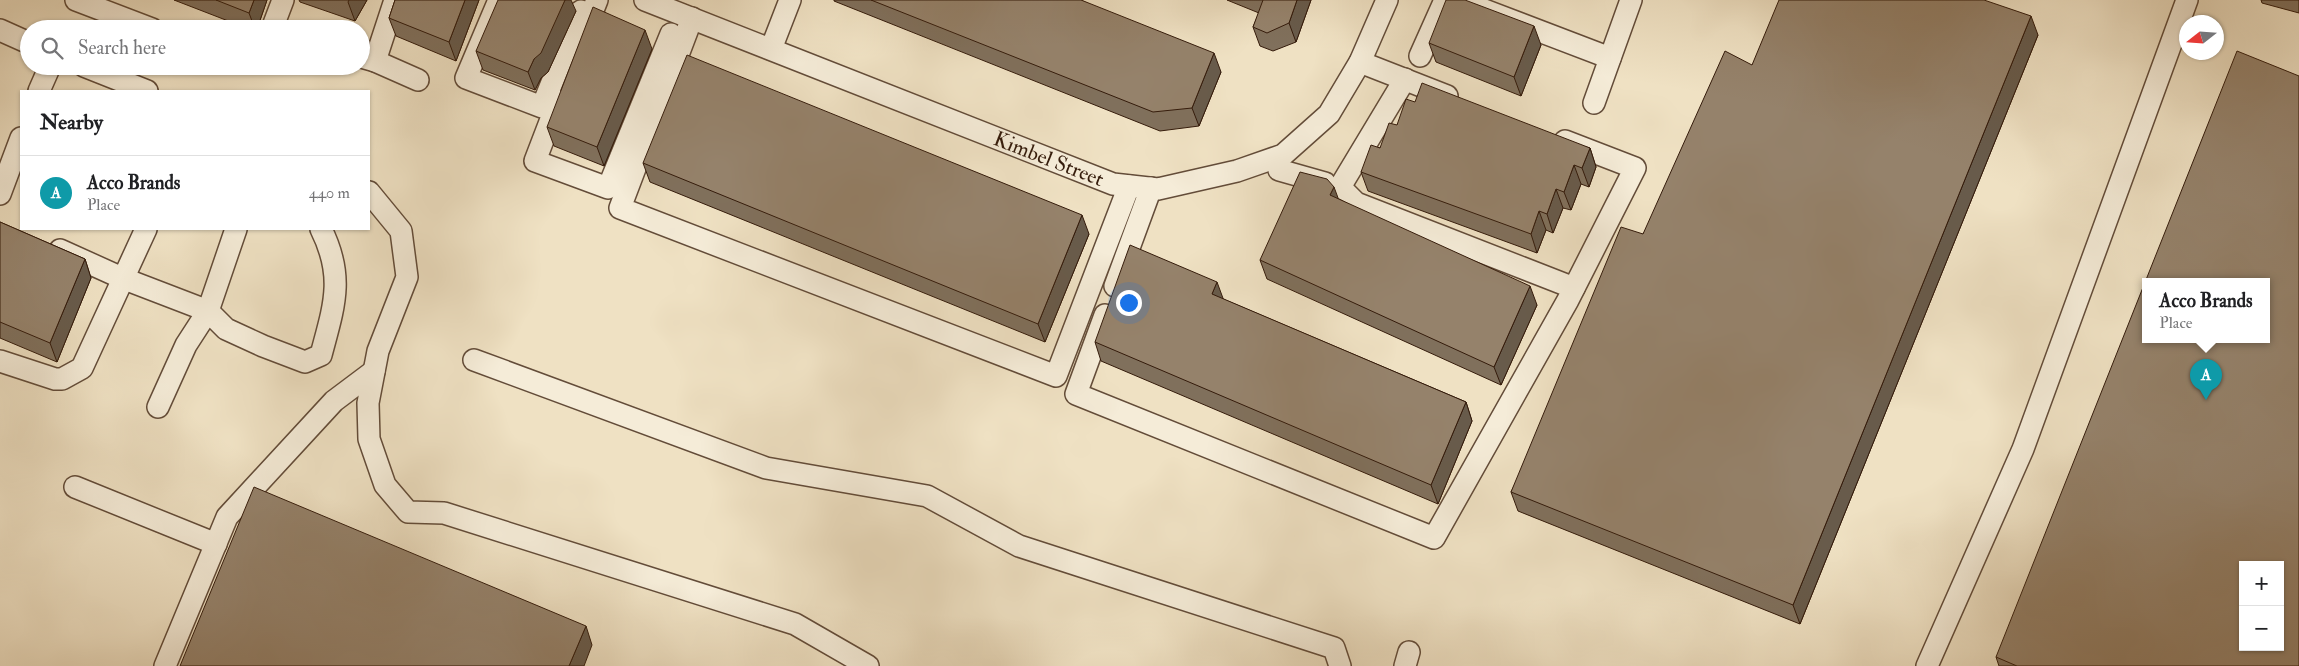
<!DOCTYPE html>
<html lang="en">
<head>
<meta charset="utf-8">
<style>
  :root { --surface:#fff; --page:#f6f6f6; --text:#202124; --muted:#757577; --line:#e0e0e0; --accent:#2563eb }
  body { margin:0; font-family:"IM FELL Double Pica",serif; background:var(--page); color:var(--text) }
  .controls { position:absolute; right:15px; bottom:15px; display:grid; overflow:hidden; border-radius:0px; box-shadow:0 1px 4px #0004 }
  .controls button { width:45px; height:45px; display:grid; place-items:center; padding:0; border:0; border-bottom:1px solid var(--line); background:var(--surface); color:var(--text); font:25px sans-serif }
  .compass { position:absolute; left:2179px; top:15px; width:45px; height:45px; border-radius:50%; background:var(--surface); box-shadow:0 1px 4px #0004; rotate:253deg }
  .you { position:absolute; left:1128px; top:302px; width:18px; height:18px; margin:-12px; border:4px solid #fff; border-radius:50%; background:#1a73e8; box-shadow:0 0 0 8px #1a73e833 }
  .badge { display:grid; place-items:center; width:32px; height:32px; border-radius:50%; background:var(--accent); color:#fff; font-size:16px; font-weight:700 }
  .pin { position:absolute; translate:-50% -41px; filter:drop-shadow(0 1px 2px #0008) }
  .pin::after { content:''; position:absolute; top:26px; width:18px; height:15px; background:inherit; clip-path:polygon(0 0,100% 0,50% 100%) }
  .popup { position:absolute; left:2142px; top:278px; width:128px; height:65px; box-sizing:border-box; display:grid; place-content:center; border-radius:0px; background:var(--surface); filter:drop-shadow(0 1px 4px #0005); font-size:16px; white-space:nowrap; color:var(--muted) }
  .popup b { font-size:19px; color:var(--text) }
  .popup::after { content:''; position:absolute; left:50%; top:100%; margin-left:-10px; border:10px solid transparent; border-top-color:var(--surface) }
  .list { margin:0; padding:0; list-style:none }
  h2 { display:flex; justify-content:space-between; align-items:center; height:65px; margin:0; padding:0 20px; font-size:21px }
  h2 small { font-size:16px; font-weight:400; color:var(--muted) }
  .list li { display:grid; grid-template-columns:32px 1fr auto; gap:15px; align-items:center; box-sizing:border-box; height:75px; padding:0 20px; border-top:1px solid var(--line) }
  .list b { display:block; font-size:19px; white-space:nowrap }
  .list p { margin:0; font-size:16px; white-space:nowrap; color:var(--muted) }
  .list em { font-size:16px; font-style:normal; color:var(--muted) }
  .icon { flex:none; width:28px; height:28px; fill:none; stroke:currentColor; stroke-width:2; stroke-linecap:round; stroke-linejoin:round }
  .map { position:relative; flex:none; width:2299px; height:666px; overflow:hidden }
  .search { position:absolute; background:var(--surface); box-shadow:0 1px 4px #0004; left:20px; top:20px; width:350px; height:55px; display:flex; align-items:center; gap:12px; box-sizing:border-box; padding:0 18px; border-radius:28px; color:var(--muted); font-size:19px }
  .panel { position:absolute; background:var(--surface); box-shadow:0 1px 4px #0004; left:20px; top:90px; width:350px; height:140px; border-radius:0px }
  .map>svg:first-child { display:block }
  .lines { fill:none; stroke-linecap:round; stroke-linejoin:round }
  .minor-casing { stroke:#634c39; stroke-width:24 }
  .minor { stroke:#f5ecd8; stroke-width:21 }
  .wall { fill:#80705c; stroke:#341b0b }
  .shaded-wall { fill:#685b4b; stroke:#341b0b }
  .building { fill:#95826b; stroke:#341b0b; fill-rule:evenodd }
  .labels { text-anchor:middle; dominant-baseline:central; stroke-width:4; stroke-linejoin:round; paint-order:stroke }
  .street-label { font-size:21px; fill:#341b0b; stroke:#f5ecd8 }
</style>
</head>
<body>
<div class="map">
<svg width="2299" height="666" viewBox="0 0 2299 666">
  <rect width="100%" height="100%" fill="#efe1c3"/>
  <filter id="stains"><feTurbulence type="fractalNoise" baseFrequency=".004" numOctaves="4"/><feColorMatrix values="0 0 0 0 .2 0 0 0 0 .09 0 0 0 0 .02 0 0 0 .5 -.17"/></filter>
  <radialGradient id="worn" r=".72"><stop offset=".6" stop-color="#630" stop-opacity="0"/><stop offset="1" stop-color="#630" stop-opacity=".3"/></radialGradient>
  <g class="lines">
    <g class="minor-casing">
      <g id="minor">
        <polyline points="76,0 152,29"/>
        <polyline points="499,0 466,78 542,107 581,11"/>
        <path id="s1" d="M645,0L1113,184L1158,189L1237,171L1283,155L1329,114L1360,62L1387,0"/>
        <polyline points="1458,0 1610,58"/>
        <polyline points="692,18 620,208 1056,376 1129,186"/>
        <polyline points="272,29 283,0"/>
        <polyline points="0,30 29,43"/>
        <polyline points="584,33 597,0"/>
        <polyline points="771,49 790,0"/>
        <polyline points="1420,56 1445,0"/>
        <polyline points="361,57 375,61 395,0"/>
        <polyline points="375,61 418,80"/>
        <polyline points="1360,62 1447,96"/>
        <polyline points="84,66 147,91"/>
        <polyline points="1405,79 1340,187 1356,203 1574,288"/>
        <polyline points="39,91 50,66"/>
        <polyline points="558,101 535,161 608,188 671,34"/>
        <polyline points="1594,103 1631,0"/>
        <polyline points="1279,170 1325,183"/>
        <polyline points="369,192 401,231 407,277 378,351 368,403 369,439 385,485 408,512 444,513 795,624 868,666"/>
        <polyline points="0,194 21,138"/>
        <path d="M60,250L122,278L208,311L226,329L263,346L305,362L321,355C334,306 345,277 321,229"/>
        <polyline points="1115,286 1151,188"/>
        <polyline points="1105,315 1076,394 1434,538 1568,300 1635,168 1565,141"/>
        <polyline points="474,360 766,468 927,496 1019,546 1334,648 1340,666"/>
        <polyline points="0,361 55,379 62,379 82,368 146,229"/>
        <polyline points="158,407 186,345 208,311 236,229"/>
        <polyline points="75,487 216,544"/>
        <polyline points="165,666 227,517 334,401 374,371"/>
        <polyline points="1405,666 1409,652"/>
        <polyline points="1927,666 2023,449 2187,0"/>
      </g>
    </g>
    <use href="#minor" class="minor"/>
  </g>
  <g class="wall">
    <polygon points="174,0 267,0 257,29 249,29"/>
    <polygon points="299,0 367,0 355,21 300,2"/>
    <polygon points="395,0 479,0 456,61 396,36 389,18"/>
    <polygon points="834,0 1081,0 1221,72 1199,126 1160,131 834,1"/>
    <polygon points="1227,0 1311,0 1296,42 1273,51 1260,46 1253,27 1259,13"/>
    <polygon points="2261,0 2299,0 2299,13 2262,3"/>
    <polygon points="576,11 548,72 541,78 535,90 483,70 476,51"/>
    <polygon points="2038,35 1800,624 1518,511 1511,492 1643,234 1752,65"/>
    <polygon points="1429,43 1541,45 1521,96 1436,62"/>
    <polygon points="652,49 604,166 554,146 547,127"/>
    <polygon points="1415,102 1590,148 1596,167 1589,187 1581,184 1571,210 1563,208 1553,233 1546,230 1537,253 1368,191 1361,172"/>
    <polygon points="643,163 1089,234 1045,342 650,182"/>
    <polygon points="1339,199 1537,305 1501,385 1267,279 1260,260"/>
    <polygon points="0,222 85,259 91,278 57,362 0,338"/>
    <polygon points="1223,299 1466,402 1472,421 1438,504 1101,361 1095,342"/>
    <polygon points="1996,657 2299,666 1999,666"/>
  </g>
  <g class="shaded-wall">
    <polygon points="254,0 267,0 257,29 255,29 249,13"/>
    <polygon points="349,0 367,0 355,21 348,2"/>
    <polygon points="465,0 479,0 456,61 449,42"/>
    <polygon points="565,0 571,0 576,11 548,72 541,78 535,90 528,72 534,59"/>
    <polygon points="1297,0 1311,0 1296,42 1289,23"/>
    <polygon points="2031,16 2038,35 1800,624 1793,605"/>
    <polygon points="1534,26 1541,45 1521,96 1514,77"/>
    <polygon points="645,30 652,49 604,166 597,147"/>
    <polygon points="1214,53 1221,72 1199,126 1192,108"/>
    <polygon points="1590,148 1596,167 1589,187 1582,168"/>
    <polygon points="1574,165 1581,184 1571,210 1564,192"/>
    <polygon points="1334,187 1341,206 1330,195"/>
    <polygon points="1556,189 1563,208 1553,233 1547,214"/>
    <polygon points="1539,211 1546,230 1537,253 1531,234"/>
    <polygon points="1082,215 1089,234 1045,342 1038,324"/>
    <polygon points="85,259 91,278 57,362 50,343"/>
    <polygon points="1217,282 1224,301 1212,294"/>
    <polygon points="1530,286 1537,305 1501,385 1494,367"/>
    <polygon points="1466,402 1472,421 1438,504 1431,485"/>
    <polygon points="586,626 592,645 584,666 569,666"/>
  </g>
  <g class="building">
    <polygon points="216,0 254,0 249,13"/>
    <polygon points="395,0 465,0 449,42 389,18"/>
    <polygon points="498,0 565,0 541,53 534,59 528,72 476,51"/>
    <polygon points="871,0 1081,0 1214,53 1192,108 1153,112"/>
    <polygon points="1263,0 1297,0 1289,23 1267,33 1253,27"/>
    <polygon points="1446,0 1465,0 1534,26 1514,77 1429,43"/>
    <polygon points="1779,0 1984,0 2031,16 1793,605 1511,492 1621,227 1643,234 1725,51 1752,65"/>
    <polygon points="593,7 645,30 597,147 547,127"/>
    <path d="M2237,51L2299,76V666H2017L1996,657ZM2146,281H2266V339H2146ZM2243,565H2280V647H2243Z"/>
    <polygon points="687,55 1082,215 1038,324 643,163"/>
    <polygon points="1422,83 1590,148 1582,168 1574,165 1564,192 1556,189 1547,214 1539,211 1531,234 1361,172 1371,145 1380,148 1389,123 1397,125 1406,99 1415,102"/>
    <polygon points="1300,172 1327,179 1334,187 1330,195 1530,286 1494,367 1260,260"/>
    <polygon points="0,222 85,259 50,343 0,322"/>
    <polygon points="1130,245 1217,282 1212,294 1466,402 1431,485 1095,342"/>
    <polygon points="254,487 586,626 569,666 180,666"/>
  </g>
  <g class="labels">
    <g class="street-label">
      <text stroke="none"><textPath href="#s1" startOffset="434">Kimbel Street</textPath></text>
    </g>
  </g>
  <rect width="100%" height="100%" filter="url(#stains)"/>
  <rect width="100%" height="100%" fill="url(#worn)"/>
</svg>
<div class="controls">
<button>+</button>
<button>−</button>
</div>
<svg class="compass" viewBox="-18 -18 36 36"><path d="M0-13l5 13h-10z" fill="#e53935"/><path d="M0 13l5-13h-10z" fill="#757577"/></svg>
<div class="you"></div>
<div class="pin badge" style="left:2206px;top:400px;background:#0f9aa8">A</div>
<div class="popup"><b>Acco Brands</b>Place</div>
<div class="search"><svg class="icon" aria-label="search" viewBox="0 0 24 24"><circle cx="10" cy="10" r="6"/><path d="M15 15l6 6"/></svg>Search here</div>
<section class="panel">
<h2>Nearby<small></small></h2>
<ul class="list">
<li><span class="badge" style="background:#0f9aa8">A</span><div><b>Acco Brands</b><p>Place</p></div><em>440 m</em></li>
</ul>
</section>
</div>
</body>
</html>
